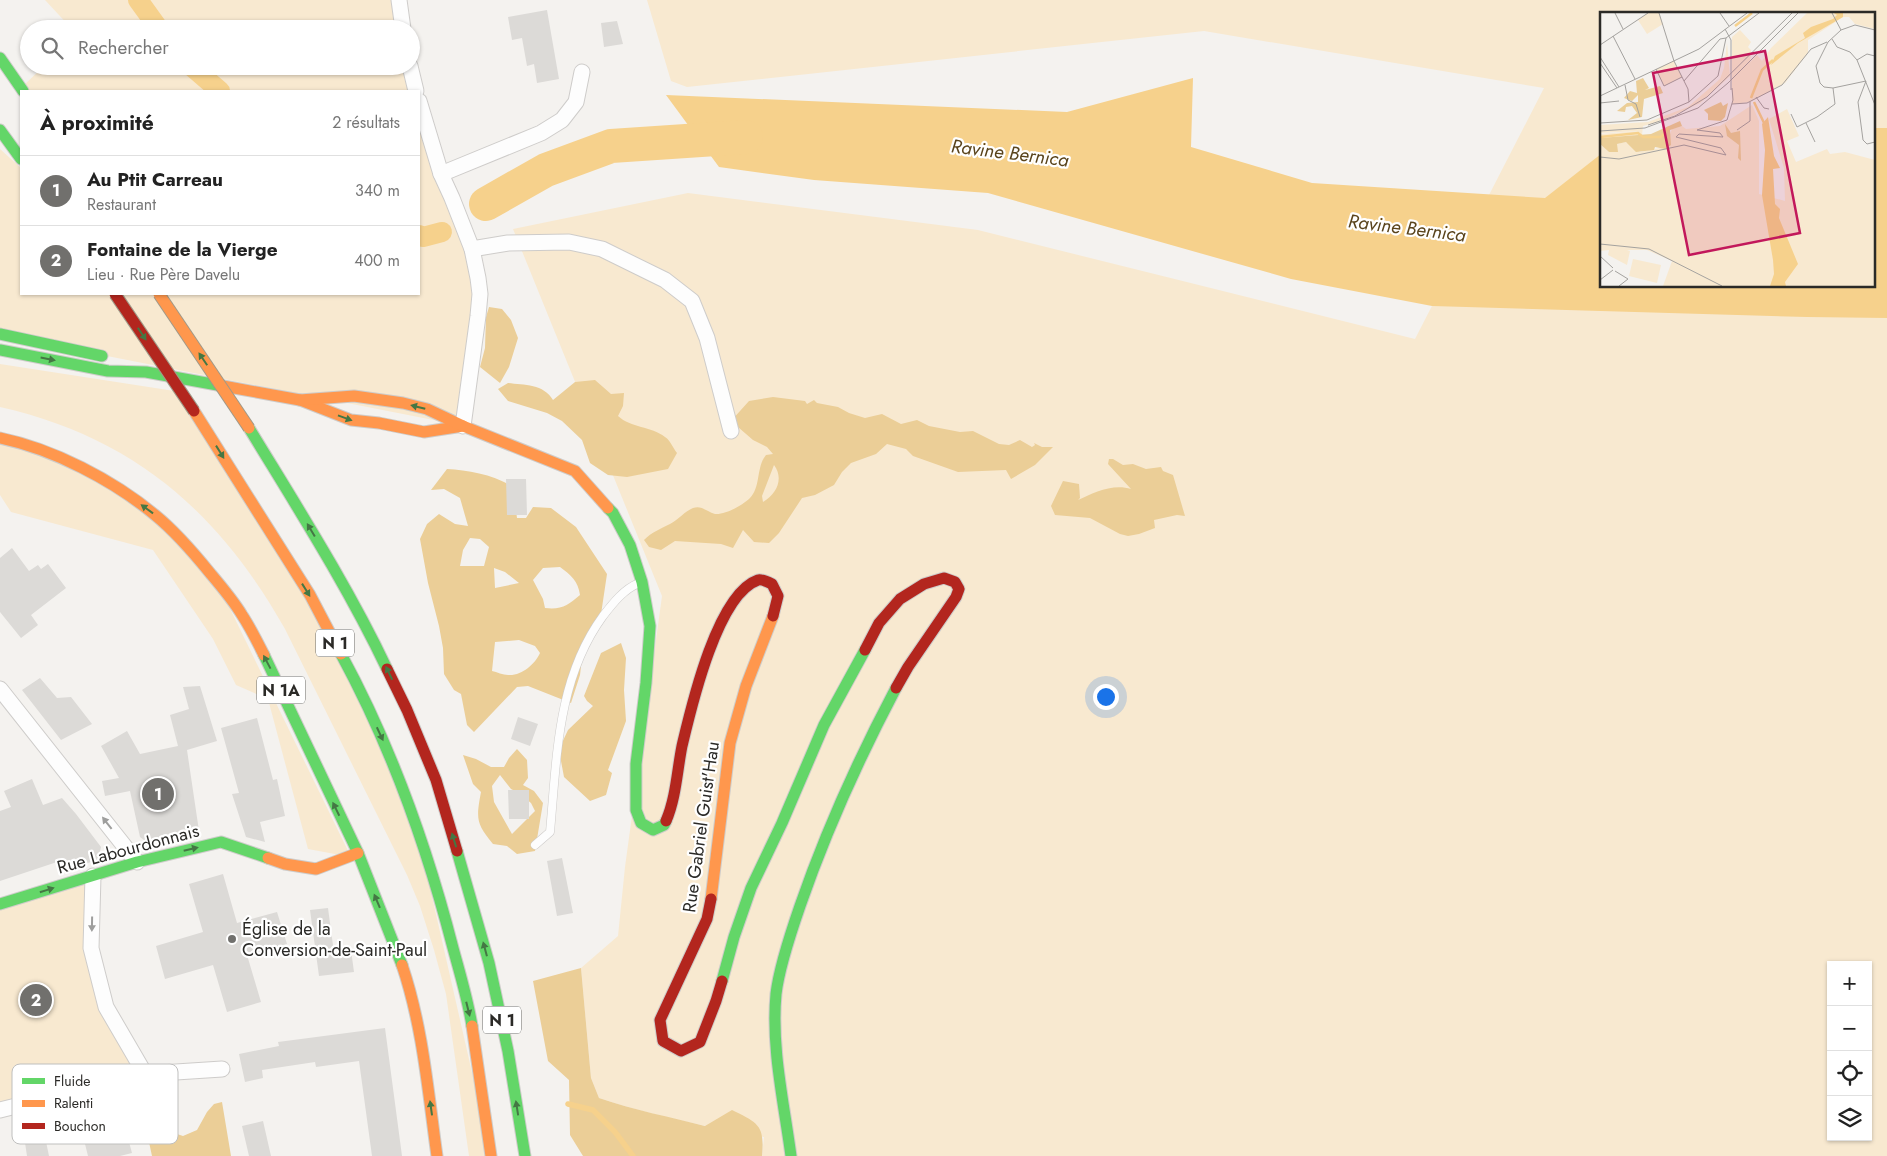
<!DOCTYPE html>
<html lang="fr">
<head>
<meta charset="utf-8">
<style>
  :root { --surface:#fff; --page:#f2f2f2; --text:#222; --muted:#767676; --line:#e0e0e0; --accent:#71706d }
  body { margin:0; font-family:Jost,sans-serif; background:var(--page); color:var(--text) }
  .controls { position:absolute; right:15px; bottom:15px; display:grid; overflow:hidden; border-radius:0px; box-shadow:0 1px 4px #0004 }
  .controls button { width:45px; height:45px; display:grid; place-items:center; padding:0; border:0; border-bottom:1px solid var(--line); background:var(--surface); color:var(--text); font:25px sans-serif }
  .you { position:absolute; left:1105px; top:696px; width:18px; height:18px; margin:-12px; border:4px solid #fff; border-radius:50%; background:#1a73e8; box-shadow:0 0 0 8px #1a73e833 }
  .badge { display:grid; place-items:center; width:32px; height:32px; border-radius:50%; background:var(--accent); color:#fff; font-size:16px; font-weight:700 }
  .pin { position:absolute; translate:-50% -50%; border:2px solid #fff; box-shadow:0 1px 5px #0006 }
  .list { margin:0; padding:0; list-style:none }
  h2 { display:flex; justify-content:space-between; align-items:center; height:65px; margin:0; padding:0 20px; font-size:21px }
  h2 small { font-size:16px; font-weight:400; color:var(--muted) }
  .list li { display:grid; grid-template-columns:32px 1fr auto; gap:15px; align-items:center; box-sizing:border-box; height:70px; padding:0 20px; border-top:1px solid var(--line) }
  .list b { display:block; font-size:19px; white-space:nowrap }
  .list p { margin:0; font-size:16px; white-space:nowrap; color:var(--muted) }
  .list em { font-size:16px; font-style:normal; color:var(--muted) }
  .icon { flex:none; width:28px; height:28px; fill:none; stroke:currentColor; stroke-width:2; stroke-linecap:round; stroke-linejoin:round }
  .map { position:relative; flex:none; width:1887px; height:1156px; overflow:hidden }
  .search { position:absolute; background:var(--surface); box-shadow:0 1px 4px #0004; left:20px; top:20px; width:400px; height:55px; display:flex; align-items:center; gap:12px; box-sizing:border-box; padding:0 18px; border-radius:28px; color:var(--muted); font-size:19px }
  .panel { position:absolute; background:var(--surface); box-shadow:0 1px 4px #0004; left:20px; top:90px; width:400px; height:205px; border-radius:0px }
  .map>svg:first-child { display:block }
  .green { fill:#f8e9d0; fill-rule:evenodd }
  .forest { fill:#ebce97; fill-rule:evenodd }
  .water { fill:#f6d18c }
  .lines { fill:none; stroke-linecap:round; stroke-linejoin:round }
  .stream { stroke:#f6d18c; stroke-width:5.5 }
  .canal { stroke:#f6d18c; stroke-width:20 }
  .river { stroke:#f6d18c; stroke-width:34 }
  .building { fill:#dcdad7 }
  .lane-casing { stroke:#ceccca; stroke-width:9 }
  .street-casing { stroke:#ceccca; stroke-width:17 }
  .fast-casing { stroke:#ceccca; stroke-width:13 }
  .slow-casing { stroke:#ceccca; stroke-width:13 }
  .jam-casing { stroke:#ceccca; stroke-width:13 }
  .lane { stroke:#fdfdfd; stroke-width:8 }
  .street { stroke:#fdfdfd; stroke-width:15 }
  .fast { stroke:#63d668; stroke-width:11 }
  .slow { stroke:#ff974d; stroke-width:11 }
  .jam { stroke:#b3261e; stroke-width:11 }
  .slow-bridge-casing { stroke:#a09988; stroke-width:13; stroke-linecap:butt }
  .jam-bridge-casing { stroke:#a09988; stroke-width:13; stroke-linecap:butt }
  .slow-bridge { stroke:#ff974d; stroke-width:11 }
  .jam-bridge { stroke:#b3261e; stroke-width:11 }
  .oneway { fill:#474 }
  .oneway2 { fill:#9e9e9d }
  .poi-dot { fill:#71706d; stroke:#fff; stroke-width:2 }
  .labels { text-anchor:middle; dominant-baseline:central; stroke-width:4.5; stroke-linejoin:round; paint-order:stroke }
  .shield { fill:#fff; stroke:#6b6a68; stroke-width:1 }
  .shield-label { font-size:16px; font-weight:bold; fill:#2b2a27 }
  .street-label { font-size:18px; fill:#2b2a27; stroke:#fff }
  .poi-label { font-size:18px; fill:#2b2a27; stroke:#fff; text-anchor:start }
  .water-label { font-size:19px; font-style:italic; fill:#5a441c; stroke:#fff }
  .inset-river { fill:none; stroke:#f6d18c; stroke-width:2.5 }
  .inset-road { fill:none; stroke:#a4a29f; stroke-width:1 }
  .view { fill:#c2185b; fill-opacity:0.15; stroke:#c2185b; stroke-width:2.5 }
  .inset-edge { fill:none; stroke:#2b2a27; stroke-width:2.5 }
  .key { fill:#fff; stroke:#bfbfbe; stroke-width:1 }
  .key-label { font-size:14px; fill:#2b2a27 }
</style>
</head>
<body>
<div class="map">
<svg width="1887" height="1156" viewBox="0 0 1887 1156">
  <rect width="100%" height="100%" fill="#f4f2ef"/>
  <g class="green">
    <polygon points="45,0 399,0 403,29 72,29"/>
    <path d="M647,0H1887V1156H762L764,1137C708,1127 653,1116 599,1098L591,1078L581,968L618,936L625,867L662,596L513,229L688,193L978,230L1415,339L1544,88L1204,31L687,87L671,81ZM1601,14H1873V286H1601ZM1831,965H1868V1137H1831Z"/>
    <polygon points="44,66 410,66 416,91 25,91 22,87"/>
    <polygon points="419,101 478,278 459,425 0,335 0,149 21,168 21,294 419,294"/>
    <path d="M0,364L181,392L310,595L415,822L491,1156H469L446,994L434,950L420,906L407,875L285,629C219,512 133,437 0,407Z"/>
    <polygon points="0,438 120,489 216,580 351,857 308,849 268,699 236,685 213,639 153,550 11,512 0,495"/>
    <polygon points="93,876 91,948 106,1007 145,1074 0,1110 0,904"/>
  </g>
  <g class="forest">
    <polygon points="489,307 502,309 511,320 518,338 509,367 500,383 480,367 485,348 486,317"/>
    <path d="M595,380L611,394L624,393L623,406L618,416C631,428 651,426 665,437C670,440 673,448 677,453L668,469L627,477L608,475L590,463L582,440L562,421L547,413L508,401L498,389L508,383C524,385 544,384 553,400L575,382Z"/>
    <path d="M773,397L805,401L807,404L814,400L817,403L838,407L849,413L865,418L882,414L901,424L917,420L929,426L960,432L973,431L999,444L1009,445L1020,440L1032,447L1035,445L1034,443L1042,447H1053L1035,465L1011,479L1006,470L958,472L913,456L906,449L887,444L876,454L851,463L842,472L834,485L815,495L802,498L779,533L769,543L754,542L743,530L733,548L721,544L675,541L661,550L649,547L644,540C652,532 660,529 670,524C678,520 685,511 693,508C702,505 707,512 715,514C725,515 743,505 750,498C761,487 756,467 766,455L773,454L767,447L753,440L731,421L749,401ZM774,465C784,478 777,494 763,502L762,496Z"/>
    <path d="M1109,459H1113L1123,465L1133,464L1146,469L1161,467L1163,471L1173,475L1185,516L1177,515L1154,520L1155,528L1139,534L1128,536L1120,534L1090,518L1055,515L1051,506L1063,481L1079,484L1080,498L1078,500C1093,493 1113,483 1131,489L1108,464Z"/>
    <path d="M447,469C468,470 495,475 513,487L517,518H526L533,507L551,508L576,527L607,574L600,621L584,640L580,675L571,703L528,686L517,687L474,732L467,725L461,694L454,690L444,674L443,648L439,626L428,583L420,539L427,524L439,514L455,524L468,526L460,498L444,489L431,490ZM470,538L480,539L489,547L484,566H460L463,550ZM560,567C571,575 578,581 580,595C568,605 562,610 545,608L543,599L533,580L543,568ZM494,568L505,572L519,583L495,588ZM519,640L535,646L540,653C535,664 522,676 508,675C503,675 497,672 492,671L495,642Z"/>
    <polygon points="621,643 626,658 624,690 626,721 608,770 612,773 606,795 590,801 564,777 561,761 561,745 568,730 593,706 587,701 584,696 601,653"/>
    <path d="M517,749L527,760L528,778L523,785L534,791L543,803L535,851L517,854L507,846L493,844C476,823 476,819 481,792L473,784L463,755L476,759L491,767H504L509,758ZM500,775L511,789L519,793L531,803L535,811L512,834L494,802L492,786Z"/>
    <path d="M581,968L591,1078L599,1098C634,1110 670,1117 705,1126L732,1110C758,1123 765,1125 762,1156H583L570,1135L569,1080L548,1061L533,981Z"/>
    <polygon points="222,1102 231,1156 152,1156 144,1119 168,1131 183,1136 197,1130 207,1112 214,1104"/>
  </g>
  <polygon class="water" points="1193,78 1191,147 1312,183 1545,198 1601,154 1601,286 1873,286 1873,128 1887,128 1887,318 1807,317 1432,306 1291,279 988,193 814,180 719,167 666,95 1067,112"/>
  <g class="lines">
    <polyline class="stream" points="568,1104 593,1110 615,1132 633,1156"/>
    <g class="canal">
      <polyline points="138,0 159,29"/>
      <polyline points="191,66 220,91"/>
      <polyline points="419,235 423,237 442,232"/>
    </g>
    <polyline class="river" points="486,204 546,170 611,146 746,137"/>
  </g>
  <g class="building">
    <polygon points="547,10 559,79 537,83 534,64 527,66 522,38 512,40 508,17"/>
    <polygon points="617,21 623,44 604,47 601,23"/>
    <polygon points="506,479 526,479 527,515 507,515"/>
    <polygon points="12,548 29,571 38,565 41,569 48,564 66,588 31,615 38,625 21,638 0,612 0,558"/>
    <polygon points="40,678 57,698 71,697 92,724 61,740 22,690"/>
    <polygon points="200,686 217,741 187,750 199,831 148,843 140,837 130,791 105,796 102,781 119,778 101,746 127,731 140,754 178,746 170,715 189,709 183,687"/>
    <polygon points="518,717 538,724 530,746 511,739"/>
    <polygon points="257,718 273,780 277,779 285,816 260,822 265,842 246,837 232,794 239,793 221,728"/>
    <polygon points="32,779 43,805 62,798 76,814 101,847 98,860 68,869 63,860 0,881 0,811 11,807 4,791"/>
    <polygon points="508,790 529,790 529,819 509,819"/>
    <polygon points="562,858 573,913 557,916 547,861"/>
    <polygon points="223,874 237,923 277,912 287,944 247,955 261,1002 227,1012 213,965 165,979 156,946 203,932 189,884"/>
    <polygon points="328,908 334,953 351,950 354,972 319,976 310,910"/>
    <polygon points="385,1028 402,1156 372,1156 359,1061 316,1067 315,1062 262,1070 263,1078 245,1082 239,1054 279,1046 278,1042"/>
    <polygon points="153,1113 153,1137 129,1142 132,1153 120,1156 88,1156 84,1140 138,1126 137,1116"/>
    <polygon points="263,1121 271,1156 249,1156 242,1126"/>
    <polygon points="44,1132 49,1156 27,1156 24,1136"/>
  </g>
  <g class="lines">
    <g class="lane-casing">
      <path id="lane" d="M535,845L550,832C557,757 557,679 603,616C613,603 624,589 639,583"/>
    </g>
    <g class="street-casing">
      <g id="street">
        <polyline points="399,0 403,29"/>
        <polyline points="410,66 416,91"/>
        <polyline points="419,101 441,174 452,198 472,249 478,278 480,294 478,316 463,426"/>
        <polyline points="441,174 541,133 562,120 576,102 582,72"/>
        <polyline points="472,249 508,243 569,242 602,249 665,280 692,301 707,338 731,431"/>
        <polyline points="0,689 137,862"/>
        <polyline points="145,1074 222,1069"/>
        <polyline points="0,1110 145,1074 106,1007 91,948 93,876"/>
      </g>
    </g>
    <g class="fast-casing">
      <g id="fast">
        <polyline points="0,58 23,91"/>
        <polyline points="0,130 21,159"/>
        <polyline points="0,334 102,356"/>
        <polyline points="0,350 108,371 146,372 223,386"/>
        <path d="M249,428C297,507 347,585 387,669"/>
        <polyline points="608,508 613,513 630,545 642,582 650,626 646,683 636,764 636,810 641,823 653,830 664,825 666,821"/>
        <path d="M341,654C391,746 427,847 453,948C460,974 468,1000 472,1026"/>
        <polyline points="264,655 358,853 402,965"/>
        <polyline points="457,851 489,963 508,1051 525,1156"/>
        <polyline points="0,904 137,862 221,842 268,858"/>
        <polyline points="722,981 734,937 751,888 782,823 824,725 865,650"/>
        <path d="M791,1156C784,1103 771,1048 776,994C779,968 791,932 800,906C826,831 859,758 896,688"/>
      </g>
    </g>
    <g class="slow-casing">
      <g id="slow">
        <polyline points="223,386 300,400 351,420 379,423 424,432 463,426"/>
        <polyline points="300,400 354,396 403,403 427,409 463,426 575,471 608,508"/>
        <polyline points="194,411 310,595 341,654"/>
        <path d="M0,438C53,449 113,480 155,515C176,532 193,552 210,573C221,586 233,600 242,615C250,627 257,641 264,655"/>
        <polyline points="268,858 285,864 316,869 358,853"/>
        <polyline points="711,899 730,743 746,686 773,616"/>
        <path d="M402,965C423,1027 428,1092 437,1156"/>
        <polyline points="472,1026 491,1156"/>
      </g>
    </g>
    <g class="jam-casing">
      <g id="jam">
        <polyline points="865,650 879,623 900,599 924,584 944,578 955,582 959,589 956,597 908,667 896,688"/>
        <polyline points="387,669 407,710 436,780 457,851"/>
        <path d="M666,821C676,798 677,771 682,746C691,708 717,594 758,580C762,579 768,582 772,584L778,596L773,616"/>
        <polyline points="711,899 707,919 660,1020 663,1041 681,1051 700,1042 716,1001 722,981"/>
      </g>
    </g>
    <use href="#lane" class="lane"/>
    <use href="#street" class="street"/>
    <use href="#fast" class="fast"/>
    <use href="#slow" class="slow"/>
    <use href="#jam" class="jam"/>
    <g class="slow-bridge-casing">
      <polyline id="slow-bridge" points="159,294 249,428"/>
    </g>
    <g class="jam-bridge-casing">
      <polyline id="jam-bridge" points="115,294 194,411"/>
    </g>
    <use href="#slow-bridge" class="slow-bridge"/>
    <use href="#jam-bridge" class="jam-bridge"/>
  </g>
  <defs><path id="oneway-solid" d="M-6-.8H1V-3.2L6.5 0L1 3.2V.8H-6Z" transform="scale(1.25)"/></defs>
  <g class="oneway">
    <use href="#oneway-solid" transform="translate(142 334) rotate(56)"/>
    <use href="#oneway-solid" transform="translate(48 359) rotate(11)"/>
    <use href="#oneway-solid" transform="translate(203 359) rotate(-124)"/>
    <use href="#oneway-solid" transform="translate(418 407) rotate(-166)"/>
    <use href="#oneway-solid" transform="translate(345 418) rotate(20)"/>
    <use href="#oneway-solid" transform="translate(220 452) rotate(58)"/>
    <use href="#oneway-solid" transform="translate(147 509) rotate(-144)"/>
    <use href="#oneway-solid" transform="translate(311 530) rotate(-121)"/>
    <use href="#oneway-solid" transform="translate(306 590) rotate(58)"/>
    <use href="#oneway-solid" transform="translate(267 662) rotate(-118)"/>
    <use href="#oneway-solid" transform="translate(389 673) rotate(-116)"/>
    <use href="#oneway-solid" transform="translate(380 734) rotate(65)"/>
    <use href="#oneway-solid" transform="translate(336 809) rotate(-116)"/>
    <use href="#oneway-solid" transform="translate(454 840) rotate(-107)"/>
    <use href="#oneway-solid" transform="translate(191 849) rotate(-13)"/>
    <use href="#oneway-solid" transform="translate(47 890) rotate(-17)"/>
    <use href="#oneway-solid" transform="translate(377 901) rotate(-113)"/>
    <use href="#oneway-solid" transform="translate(485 949) rotate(-105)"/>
    <use href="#oneway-solid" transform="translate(468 1009) rotate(76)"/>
    <use href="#oneway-solid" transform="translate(431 1108) rotate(-98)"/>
    <use href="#oneway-solid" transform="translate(517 1108) rotate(-99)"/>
  </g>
  <g class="oneway2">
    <use href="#oneway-solid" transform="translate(107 823) rotate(-128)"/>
    <use href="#oneway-solid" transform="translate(92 924) rotate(91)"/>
  </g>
  <circle class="poi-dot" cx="232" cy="939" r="5"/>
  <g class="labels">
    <g class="shield">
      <rect x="316" y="629.5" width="38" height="27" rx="4"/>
      <rect x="257" y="676.5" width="48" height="27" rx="4"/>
      <rect x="483" y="1006.5" width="38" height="27" rx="4"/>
    </g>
    <g class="shield-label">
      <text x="335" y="643">N 1</text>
      <text x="281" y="690">N 1A</text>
      <text x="502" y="1020">N 1</text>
    </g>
    <g class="street-label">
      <text transform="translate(701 827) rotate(-82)">Rue Gabriel Guist'Hau</text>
      <text transform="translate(128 849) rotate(-15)">Rue Labourdonnais</text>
    </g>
    <g class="poi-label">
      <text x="242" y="929">Église de la<tspan x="242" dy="21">Conversion-de-Saint-Paul</tspan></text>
    </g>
    <g class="water-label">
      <text transform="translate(1010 153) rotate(7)">Ravine Bernica</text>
      <text transform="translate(1407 228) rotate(7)">Ravine Bernica</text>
    </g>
  </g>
  <g transform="translate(1600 12)">
    <rect width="275" height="275" fill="#f4f2ef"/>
    <path d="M48,1H59L63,12L47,22L38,8ZM207,1H275V17L255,12L249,5H243L208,28V41L185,71L150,90L132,92V25L140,18L151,30L148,35L151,38L150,50L157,43L162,49L171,36ZM127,31L130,64L100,91L59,110L43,114L42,123L0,126V122L40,119L0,121V113L48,110L88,95L120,67L124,56ZM74,49L82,65L64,74L56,57ZM152,93L159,109V182L185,189L184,156L169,107L187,97L199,124L187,129L196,150L227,137L230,142L245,140L275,148V274H63L72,249L47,238H27L30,239L27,253L8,243L9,238L0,239V132L9,140L17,132L26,130L40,140L65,135L72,117L82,114L86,117L120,114ZM33,247L61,253L57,271L29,264Z" fill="#f8e9d0"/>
    <path d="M43,66L49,76L45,78L60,74L63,81L44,87L42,105L28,108L37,101L32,94L26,95L25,100L17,99L27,91L38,90V83L32,89L24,86L30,79L37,81L36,69ZM121,90L123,94L128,91L125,105L121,109L108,108V102L104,98ZM80,109L82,114L70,118L71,133L65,137L55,135L54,138L36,140L26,130L17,132L18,140H9L0,132V126L51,122ZM125,112L131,121L140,119L141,149L138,146L139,133L127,124Z" fill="#ebce97"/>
    <path d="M234,1H243V5L198,31L171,53L175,44L205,26L203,21L211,15L233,7L237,3ZM168,105L174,144L180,156L173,157L175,192L180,197L179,206L198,252L185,270L186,274H170L174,262L173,248L162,183L165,138L162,112Z" fill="#f6d18c"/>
    <path class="inset-river" d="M135,14L152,1M151,86L162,58L173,48M154,90L165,113M0,125L38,121L43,125H61L69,115"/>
    <path class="inset-road" d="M15,1L23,17M59,1L74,49L88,77L89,90M120,1L129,14M232,1L241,18L228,30L216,54L220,71L224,75L233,76L266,69M125,17L131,28V78M241,18L255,13L275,18M13,24L35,67M232,27L237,35L250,40L257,48L275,93M0,33L48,1M0,45L19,75M257,48L267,42L275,44M0,51L17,76M56,57L64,74L82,65M84,69L120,27L126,26M266,69L258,90L263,128L267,132L275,130M25,73L28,88L36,92L40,105M0,84L99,37L147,1M156,85L164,96L169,97M0,91L19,89M132,92L147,91L182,73L211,37L227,30M191,102L197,115L217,105L235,92L233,76M0,111L47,108L89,90L118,64L126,26L159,1M206,111L215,130M48,113L75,104L107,85L192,1M137,118L150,109V90M0,119L45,116L98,96L128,71L198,1M0,145L19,147L84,133L126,143L121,136L76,125L79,122L123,125L120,121L97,118L127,108L133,88L132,76M0,232L49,237L122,274M0,244L13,256M15,259L28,267L19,274M0,268L13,258"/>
    <path class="view" d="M165,39L200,221L89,243L53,61Z"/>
    <rect width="275" height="275" class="inset-edge"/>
  </g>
  <rect x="12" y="1064" width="166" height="80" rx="8" class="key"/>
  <rect x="22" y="1078" width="23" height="6" fill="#63d668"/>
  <rect x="22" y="1100" width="23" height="7" fill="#ff974d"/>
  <rect x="22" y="1123" width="23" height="6" fill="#b3261e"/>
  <g class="key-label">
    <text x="54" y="1086">Fluide</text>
    <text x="54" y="1108">Ralenti</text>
    <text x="54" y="1131">Bouchon</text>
  </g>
</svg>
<div class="controls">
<button>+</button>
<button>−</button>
<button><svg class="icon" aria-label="locate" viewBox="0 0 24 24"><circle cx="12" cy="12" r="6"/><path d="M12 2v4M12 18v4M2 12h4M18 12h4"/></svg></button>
<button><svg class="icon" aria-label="layers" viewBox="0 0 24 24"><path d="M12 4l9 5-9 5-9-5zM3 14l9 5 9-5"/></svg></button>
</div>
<div class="you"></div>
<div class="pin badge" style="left:158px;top:794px">1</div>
<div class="pin badge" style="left:36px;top:1000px">2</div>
<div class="search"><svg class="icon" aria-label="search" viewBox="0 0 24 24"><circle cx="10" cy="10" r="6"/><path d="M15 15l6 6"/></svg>Rechercher</div>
<section class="panel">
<h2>À proximité<small>2 résultats</small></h2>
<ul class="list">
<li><span class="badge">1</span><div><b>Au Ptit Carreau</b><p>Restaurant</p></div><em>340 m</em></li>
<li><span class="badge">2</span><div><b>Fontaine de la Vierge</b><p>Lieu · Rue Père Davelu</p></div><em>400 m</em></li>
</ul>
</section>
</div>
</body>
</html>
